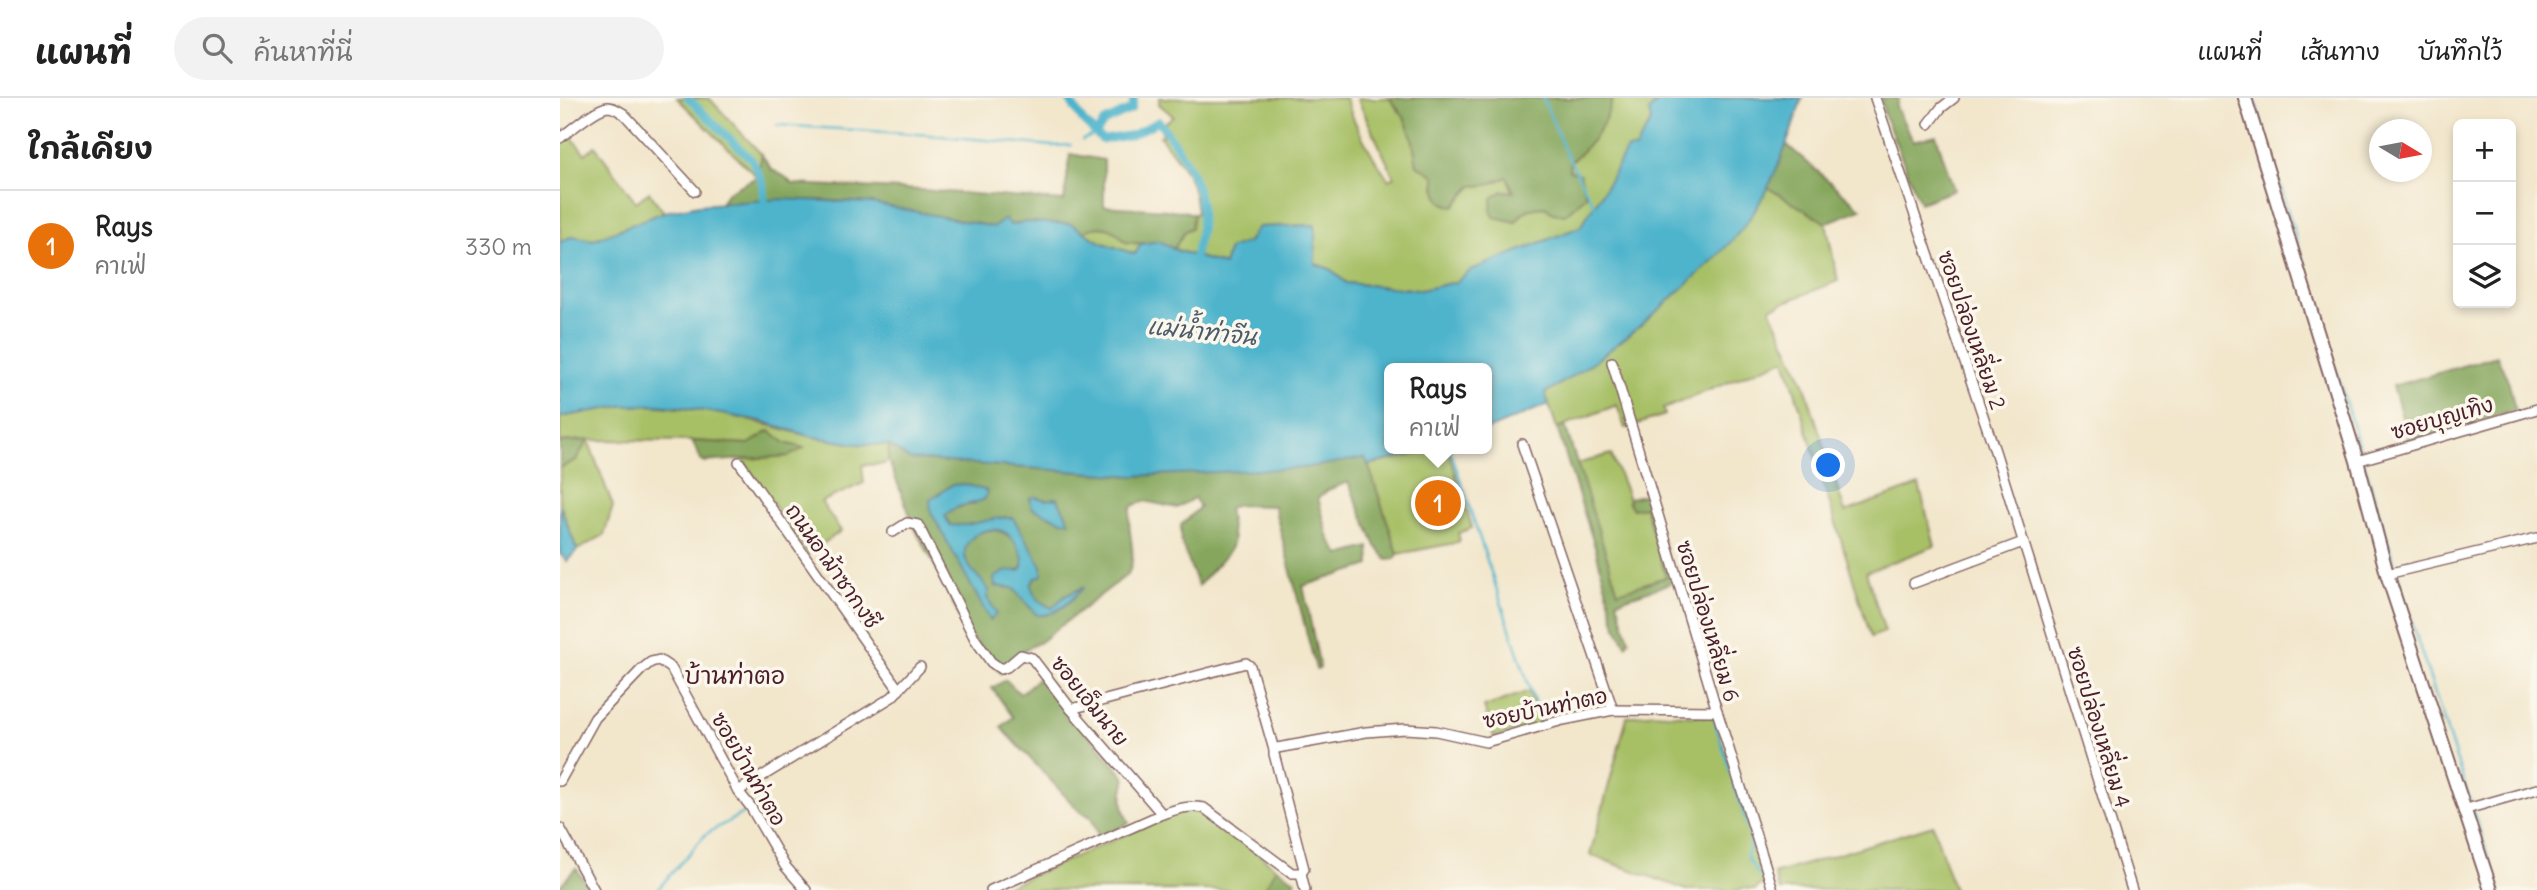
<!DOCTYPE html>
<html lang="th">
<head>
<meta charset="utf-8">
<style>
  :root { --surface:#fff; --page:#f2f2f2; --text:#222; --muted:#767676; --line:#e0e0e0; --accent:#2563eb }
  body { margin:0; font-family:Delius,"Playpen Sans Thai",sans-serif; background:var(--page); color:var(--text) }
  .controls { position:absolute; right:21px; top:21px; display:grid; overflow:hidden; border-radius:10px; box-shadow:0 4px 10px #0003 }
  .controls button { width:63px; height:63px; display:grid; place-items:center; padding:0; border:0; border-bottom:2px solid var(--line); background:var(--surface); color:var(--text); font:35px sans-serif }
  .compass { position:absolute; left:1809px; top:21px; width:63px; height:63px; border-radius:50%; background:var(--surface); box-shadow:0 4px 10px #0003; rotate:100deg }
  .you { position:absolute; left:1269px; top:368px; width:24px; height:24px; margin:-18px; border:5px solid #fff; border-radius:50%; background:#1a73e8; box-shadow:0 0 0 10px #1a73e833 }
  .badge { display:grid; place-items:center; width:46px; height:46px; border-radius:50%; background:var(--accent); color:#fff; font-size:23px; font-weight:700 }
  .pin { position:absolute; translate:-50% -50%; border:4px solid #fff; box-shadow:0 2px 7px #0006 }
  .popup { position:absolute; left:824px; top:265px; width:108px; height:91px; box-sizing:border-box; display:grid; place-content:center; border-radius:10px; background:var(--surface); filter:drop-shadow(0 2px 5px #0005); font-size:23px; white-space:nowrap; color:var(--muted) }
  .popup b { font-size:26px; color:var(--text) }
  .popup::after { content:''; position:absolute; left:50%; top:100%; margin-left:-14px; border:14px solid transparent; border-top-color:var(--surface) }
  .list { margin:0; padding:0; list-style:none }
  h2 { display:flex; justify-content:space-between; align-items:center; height:91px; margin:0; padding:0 28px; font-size:30px }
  h2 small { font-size:23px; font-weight:400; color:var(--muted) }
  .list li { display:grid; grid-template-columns:46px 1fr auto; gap:21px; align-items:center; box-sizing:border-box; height:112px; padding:0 28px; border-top:2px solid var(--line) }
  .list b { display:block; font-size:26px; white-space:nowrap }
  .list p { margin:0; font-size:23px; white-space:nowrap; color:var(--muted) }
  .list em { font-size:23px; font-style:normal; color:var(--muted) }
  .icon { flex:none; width:38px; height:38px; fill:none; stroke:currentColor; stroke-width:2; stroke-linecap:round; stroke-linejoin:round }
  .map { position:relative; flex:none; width:1977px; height:792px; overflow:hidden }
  header { display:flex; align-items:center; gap:42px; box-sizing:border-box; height:98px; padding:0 35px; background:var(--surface); border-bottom:2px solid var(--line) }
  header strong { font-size:33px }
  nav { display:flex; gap:38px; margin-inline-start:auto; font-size:24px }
  .search { width:490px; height:63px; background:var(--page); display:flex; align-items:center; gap:18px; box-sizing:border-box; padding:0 24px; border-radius:38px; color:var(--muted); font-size:26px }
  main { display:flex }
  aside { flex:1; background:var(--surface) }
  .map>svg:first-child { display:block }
  .green { fill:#a7c066; stroke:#787048; stroke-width:2 }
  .forest { fill:#85a65b; stroke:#686243; stroke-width:2; fill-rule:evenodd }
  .water { fill:#4db4cc; stroke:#4c6a7c; stroke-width:2 }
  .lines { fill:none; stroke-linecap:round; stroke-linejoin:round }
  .stream { stroke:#4db4cc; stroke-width:2.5 }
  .canal { stroke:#4db4cc; stroke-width:8 }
  .minor-casing { stroke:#856563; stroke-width:12 }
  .tertiary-casing { stroke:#856563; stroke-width:16 }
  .minor { stroke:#fff; stroke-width:9 }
  .tertiary { stroke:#fff; stroke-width:12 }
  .labels { text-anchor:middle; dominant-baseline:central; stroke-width:7; stroke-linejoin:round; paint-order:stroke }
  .street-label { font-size:21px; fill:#4a1f2b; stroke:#fbf7ec }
  .water-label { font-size:23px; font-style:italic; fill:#4b5b6b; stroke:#fbf7ec }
  .quarter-label { font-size:24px; fill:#4a1f2b; stroke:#fbf7ec }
</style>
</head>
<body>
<header>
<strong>แผนที่</strong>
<div class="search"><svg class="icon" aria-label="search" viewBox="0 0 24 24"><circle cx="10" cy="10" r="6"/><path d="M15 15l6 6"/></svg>ค้นหาที่นี่</div>
<nav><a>แผนที่</a><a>เส้นทาง</a><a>บันทึกไว้</a></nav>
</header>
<main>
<aside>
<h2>ใกล้เคียง<small></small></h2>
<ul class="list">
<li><span class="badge" style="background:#e8710a">1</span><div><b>Rays</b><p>คาเฟ่</p></div><em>330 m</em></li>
</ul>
</aside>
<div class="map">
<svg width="1977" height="792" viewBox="0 0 1977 792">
  <rect width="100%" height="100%" fill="#fbf7ec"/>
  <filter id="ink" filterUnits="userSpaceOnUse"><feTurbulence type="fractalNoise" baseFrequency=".0143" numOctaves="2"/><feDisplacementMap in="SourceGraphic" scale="14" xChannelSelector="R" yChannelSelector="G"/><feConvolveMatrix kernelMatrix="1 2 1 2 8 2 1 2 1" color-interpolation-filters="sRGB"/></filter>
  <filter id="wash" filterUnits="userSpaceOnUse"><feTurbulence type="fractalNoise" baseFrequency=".00686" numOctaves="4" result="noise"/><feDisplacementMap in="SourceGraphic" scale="28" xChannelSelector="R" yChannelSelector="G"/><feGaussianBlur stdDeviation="1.57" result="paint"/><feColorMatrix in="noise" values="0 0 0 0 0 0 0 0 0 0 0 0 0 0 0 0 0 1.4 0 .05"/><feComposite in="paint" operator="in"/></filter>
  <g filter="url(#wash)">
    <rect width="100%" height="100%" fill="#f2e6cb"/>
    <g class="green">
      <polygon points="117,0 149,0 202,57 197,79"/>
      <path d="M599,0H785C796,30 810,56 829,82L834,79L797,0H829L844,18L852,39L857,67L875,78V90L894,108L912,88L927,87L947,79L954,95L943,93L939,96L947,121L956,124C964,111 970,110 985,109L993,115L1005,117L1026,98L1009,72L1010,63C1032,47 1046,26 1053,0H1097V4L1089,13L1091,23L1075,52L1067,51L1043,94L1020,129L912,172L896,184L861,192L786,185L770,171L755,166L754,127L698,129L688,144L669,151L664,167L614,151L625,132L631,130L634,116L637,115C632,72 623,71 600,38L603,37L600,29L613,18L599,6Z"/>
      <polygon points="10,37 25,56 35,48 76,104 89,94 104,114 32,142 13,138 0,144 0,45"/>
      <path d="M1207,89L1266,125L1278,183L1210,210L1244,285L1285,414L1359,387L1375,448L1306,474L1325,534L1311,539L1225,261L1103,311L1105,317L1065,330L1057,307L997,330L985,295C1044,261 1096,216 1144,168C1169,143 1193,121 1207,89Z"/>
      <path d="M533,129C548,129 556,131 565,144L581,146L575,156L540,144L523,134Z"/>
      <polygon points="91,307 162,315 249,338 295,346 329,347 328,361 325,366 302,367 304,385 261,404 281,433 248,456 182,361 229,358 243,350 225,345 210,333 189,346 132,343 28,342 53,408 44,437 17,452 0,407 0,370 16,362 27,342 0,344 0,319 62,308"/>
      <polygon points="877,351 888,351 912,430 898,435 900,443 895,445 838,456 808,367"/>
      <polygon points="1051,356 1073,411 1085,408 1106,473 1106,479 1058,495 1017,366"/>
      <polygon points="969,593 981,627 934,639 924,609"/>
      <polygon points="1093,615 1154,619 1204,770 1205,783 1195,792 1182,790 1179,792 1127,792 1030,757 1067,619"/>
      <polygon points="626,710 639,711 651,718 716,770 704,792 439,792"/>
      <polygon points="1373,727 1394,792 1219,792 1214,776"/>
    </g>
    <g class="forest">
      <path d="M829,0H1053C1046,27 1032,47 1010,64L1009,72L1020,76L1026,98L1005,117L993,115L985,109C970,110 964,111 956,124L934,119L931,112L932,100L943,93L954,94L947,79L927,87L912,88L894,108C876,107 875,93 875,78L857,67L852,39L844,19Z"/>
      <polygon points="1321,0 1339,0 1336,9 1353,43 1376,37 1394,92 1360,105 1324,16"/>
      <polygon points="1226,46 1301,111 1266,125 1207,89"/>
      <path d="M510,56L544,62V108L623,113L634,116L631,130L625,133L614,151C595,141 586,147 565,144C554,129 540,125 523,134L511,126L467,124L434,129L311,105L257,102L161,105L168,94L197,79L202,57L212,72L224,78L233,86L362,92L504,103Z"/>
      <polygon points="1937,258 1949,285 1955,312 1849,343 1833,288"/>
      <polygon points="1005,327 1058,494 1106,479 1085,409 1073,411 1068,404 1069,400 1088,396 1114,481 1109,486 1057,503 1069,542 1066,547 1056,528 1036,452 997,330"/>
      <polygon points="209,333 225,345 244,350 229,358 142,364 132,343 189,346"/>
      <polygon points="28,342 16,362 0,370 0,344"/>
      <path d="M329,347L349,361L574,378L806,360L838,456L835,461L827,462L816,448L788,384L768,392L758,400L769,441L780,457L809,449L810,467L743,488L760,570L756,571L714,408L677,407L668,410L673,442L670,452L638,488L621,443V427L640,409L634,400L617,410L584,403L572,408C563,430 580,454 568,476L480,544L456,556L441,575L405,532L381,478L357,435L328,361ZM405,386L414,406L391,411L385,418L390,427L402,429L445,419L474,481L471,488C474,500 481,505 492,510L505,498L522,490C510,504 496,516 477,517L453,490L435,488L463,469C467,441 432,420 411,440C392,458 421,482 427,499C429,506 429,514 430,521L370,402L392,387ZM475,399L487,402L497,400L502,411L482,414L472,410L470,400Z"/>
      <path d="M481,578L566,681C561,697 561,709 569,725L539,740L531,719L520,714L441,629L453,619L432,590L446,582L460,596Z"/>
      <polygon points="16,770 30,792 0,792 0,788"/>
      <polygon points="716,770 735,782 729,792 704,792"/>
    </g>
    <g class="water">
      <path d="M1097,0H1242C1229,42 1212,91 1185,127C1168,149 1146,169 1125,188C1082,228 1036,266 985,295L989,306L927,332V270H829V351H877L808,367L805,360L742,370L574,378L349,361L329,347L295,346L249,338L201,323L121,309L91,307L62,308L0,319V144L13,138L33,142L104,114L139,107L222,101L311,105L434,129L445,121L450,127L467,124L511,126L540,144L575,156L581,146L599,143L616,152L664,167L669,151L688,144L698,129L755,127V166L770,171L786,185L861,192L896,184L911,172L1020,129L1043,94L1067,51H1075L1091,24L1089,13L1097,4Z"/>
      <path d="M405,386L427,393L425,401C411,408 396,405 385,418L390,427C412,430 432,417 453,420L482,468V477L474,481L471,487C474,500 481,505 492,510L505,498L524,489C512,502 496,519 477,517L453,490L435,488L434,480C443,474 449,471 460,473L463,469C464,461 462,455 457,448C455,444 451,438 446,435C430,424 398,440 406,462C411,475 422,480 429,492L427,500L437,515L430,522L371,414L370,402L392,387Z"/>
      <polygon points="475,399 487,402 497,400 510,424 502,423 472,410 470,400"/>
      <polygon points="0,407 17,452 7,463 0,456"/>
    </g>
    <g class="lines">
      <g class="stream">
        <polyline points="983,0 1004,51 1036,111"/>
        <polyline points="1694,0 1802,359"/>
        <polyline points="217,27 358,36 493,48 511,47"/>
        <polyline points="522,42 536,36"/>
        <polyline points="890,351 981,624"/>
        <polyline points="1804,365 1859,547 1911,706"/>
        <polyline points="1154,622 1191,741 1187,759 1197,775 1205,780"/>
        <polyline points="1913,712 1939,792"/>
        <polyline points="97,792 146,736 199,706"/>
      </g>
      <g class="canal">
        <polyline points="128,0 192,62 203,85 205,111"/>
        <path d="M508,0L523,23L542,42L572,37L599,23C622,55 645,87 641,129C639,142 635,155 633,167"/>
        <polyline points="536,36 544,24 572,11 574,0"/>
      </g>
    </g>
  </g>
  <g filter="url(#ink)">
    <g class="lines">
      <g class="minor-casing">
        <g id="minor">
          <polyline points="1315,0 1436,356 1572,792"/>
          <polyline points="1369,26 1381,10 1394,0"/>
          <path d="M0,40C11,32 36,10 48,9C54,9 59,13 64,16L135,93"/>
          <polyline points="1052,264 1157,613 1213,792"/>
          <polyline points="962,346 1053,612"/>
          <polyline points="1797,363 1977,311"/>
          <polyline points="179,364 339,592"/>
          <polyline points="333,434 347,425 358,427 415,541 431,564 441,571 447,569 461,557 472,560 511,611 602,716"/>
          <polyline points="1827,476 1977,440"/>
          <polyline points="1354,485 1463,444"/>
          <polyline points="511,611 686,565 690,568 714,652"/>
          <polyline points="0,683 35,620 82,571 91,564 99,562 111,570 178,693 190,708 225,768 246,792"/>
          <polyline points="178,693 332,599 360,569"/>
          <polyline points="1903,712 1977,691"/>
          <polyline points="0,730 34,792"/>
          <polyline points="741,775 745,792"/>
          <path d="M431,792L602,716C617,711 628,707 644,710L732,775H741L744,771L714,656V652L717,650L806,634L845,631L876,633L926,644L1003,622L1053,612L1157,613"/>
        </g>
      </g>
      <g class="tertiary-casing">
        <polyline id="tertiary" points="1685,0 1797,363 1827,476 1931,792"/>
      </g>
      <use href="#minor" class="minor"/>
      <use href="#tertiary" class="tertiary"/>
    </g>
  </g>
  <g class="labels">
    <g class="street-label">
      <text transform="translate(1412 232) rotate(71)">ซอยปล่องเหลี่ยม 2</text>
      <text transform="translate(1882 320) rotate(-16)">ซอยบุญเทิง</text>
      <text transform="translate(273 468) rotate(55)">ถนนอาม้าซากงซี</text>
      <text transform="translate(1148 523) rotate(73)">ซอยปล่องเหลี่ยม 6</text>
      <text transform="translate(530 603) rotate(51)">ซอยเอ็มนาย</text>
      <text transform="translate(985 610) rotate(-12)">ซอยบ้านท่าตอ</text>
      <text transform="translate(1539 629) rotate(73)">ซอยปล่องเหลี่ยม 4</text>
      <text transform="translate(189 671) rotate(60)">ซอยบ้านท่าตอ</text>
    </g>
    <g class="water-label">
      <text transform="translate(642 233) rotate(6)">แม่น้ำท่าจีน</text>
    </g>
    <g class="quarter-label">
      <text x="175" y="577">บ้านท่าตอ</text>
    </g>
  </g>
</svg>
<div class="controls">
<button>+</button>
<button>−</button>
<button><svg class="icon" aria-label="layers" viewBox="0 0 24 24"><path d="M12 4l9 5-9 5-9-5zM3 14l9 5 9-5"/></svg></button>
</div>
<svg class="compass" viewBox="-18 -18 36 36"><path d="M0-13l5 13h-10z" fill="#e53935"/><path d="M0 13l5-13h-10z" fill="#767676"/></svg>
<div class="you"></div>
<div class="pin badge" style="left:878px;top:405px;background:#e8710a">1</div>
<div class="popup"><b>Rays</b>คาเฟ่</div>
</div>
</main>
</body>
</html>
